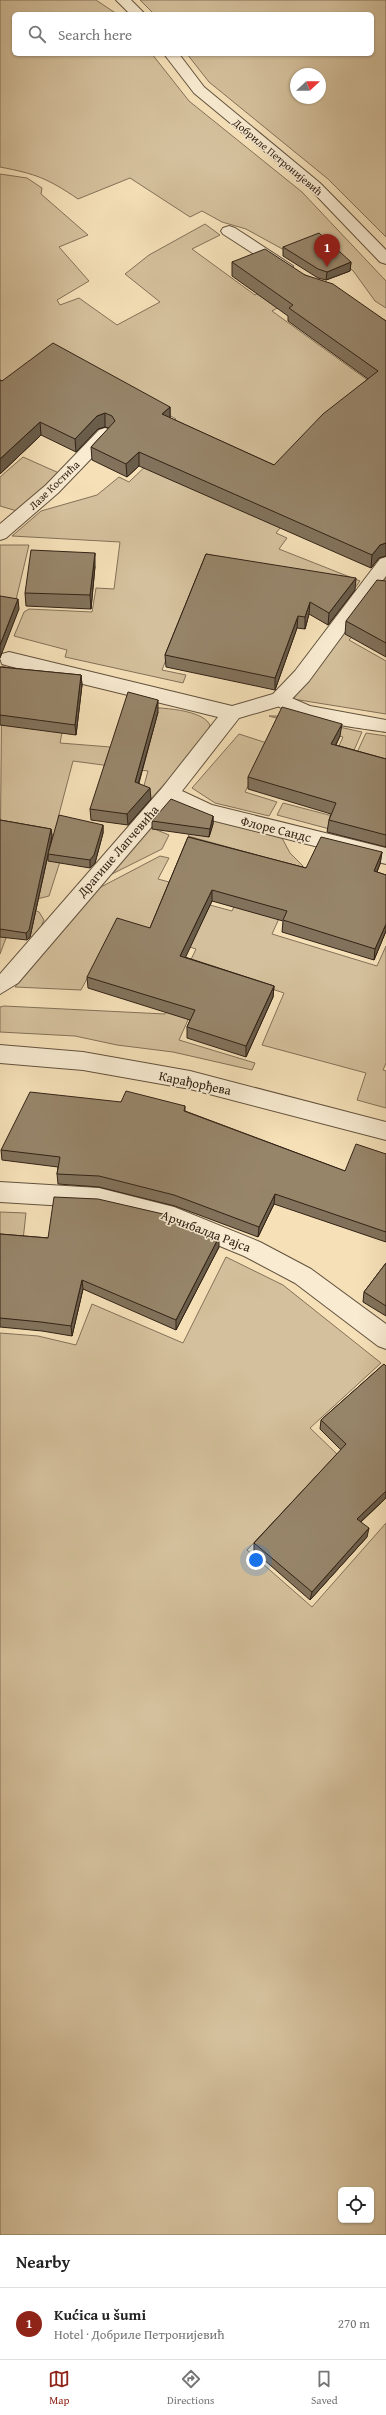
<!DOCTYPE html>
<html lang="en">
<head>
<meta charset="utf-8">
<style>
  :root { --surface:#fff; --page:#f2f2f2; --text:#222; --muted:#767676; --line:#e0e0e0; --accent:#8f2418 }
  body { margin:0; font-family:"Gentium Book Plus",serif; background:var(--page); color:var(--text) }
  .controls { position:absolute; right:12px; bottom:12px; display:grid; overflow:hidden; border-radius:6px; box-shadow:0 1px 3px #0004 }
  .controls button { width:36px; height:36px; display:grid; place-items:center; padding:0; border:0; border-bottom:1px solid var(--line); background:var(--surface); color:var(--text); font:20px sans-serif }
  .compass { position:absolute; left:290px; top:68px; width:36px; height:36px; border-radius:50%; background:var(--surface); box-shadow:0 1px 3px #0004; rotate:68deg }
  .you { position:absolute; left:256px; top:1560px; width:14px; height:14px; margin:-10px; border:3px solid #fff; border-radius:50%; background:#1a73e8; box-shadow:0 0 0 6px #1a73e833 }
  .badge { display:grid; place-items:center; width:26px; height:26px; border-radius:50%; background:var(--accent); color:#fff; font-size:13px; font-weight:700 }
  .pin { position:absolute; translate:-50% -33px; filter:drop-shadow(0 1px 2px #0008) }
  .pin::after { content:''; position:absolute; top:21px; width:14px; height:12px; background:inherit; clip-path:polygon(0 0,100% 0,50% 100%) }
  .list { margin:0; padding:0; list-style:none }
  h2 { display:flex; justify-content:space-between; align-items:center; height:52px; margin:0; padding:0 16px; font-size:17px }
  h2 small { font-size:13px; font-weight:400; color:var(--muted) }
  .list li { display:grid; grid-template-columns:26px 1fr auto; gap:12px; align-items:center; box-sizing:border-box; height:72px; padding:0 16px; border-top:1px solid var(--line) }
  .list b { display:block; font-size:15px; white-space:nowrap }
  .list p { margin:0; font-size:13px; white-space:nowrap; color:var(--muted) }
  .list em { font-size:13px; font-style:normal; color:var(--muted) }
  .icon { flex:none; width:22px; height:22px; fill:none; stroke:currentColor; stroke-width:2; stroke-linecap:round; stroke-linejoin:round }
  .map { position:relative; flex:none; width:386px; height:2235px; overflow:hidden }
  .search { position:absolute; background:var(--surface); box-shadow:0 1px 3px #0004; left:12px; right:12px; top:12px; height:44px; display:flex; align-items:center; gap:10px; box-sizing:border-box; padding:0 14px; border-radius:6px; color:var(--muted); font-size:15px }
  .sheet { height:124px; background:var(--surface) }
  nav { display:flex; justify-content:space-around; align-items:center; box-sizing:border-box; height:56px; border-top:1px solid var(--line); background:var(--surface); font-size:11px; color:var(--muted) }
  nav a { display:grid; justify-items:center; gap:2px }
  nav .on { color:var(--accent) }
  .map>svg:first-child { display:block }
  .green { fill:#d4c09c; stroke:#837158; fill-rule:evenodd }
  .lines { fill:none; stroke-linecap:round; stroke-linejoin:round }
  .service-casing { stroke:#63523e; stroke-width:2 }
  .minor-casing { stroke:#63523e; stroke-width:2 }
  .tertiary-casing { stroke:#63523e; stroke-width:2 }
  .service { fill:#f8ebd1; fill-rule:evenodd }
  .minor { fill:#f8ebd1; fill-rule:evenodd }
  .tertiary { fill:#f8ebd1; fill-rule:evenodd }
  .wall { fill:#82725b; stroke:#322215 }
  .shaded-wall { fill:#6a5d4a; stroke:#322215 }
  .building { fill:#97856a; stroke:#322215 }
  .labels { text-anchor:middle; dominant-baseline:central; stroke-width:3; stroke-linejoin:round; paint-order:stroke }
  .far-street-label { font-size:11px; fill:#322215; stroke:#f8ebd1 }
  .street-label { font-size:13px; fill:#322215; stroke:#f8ebd1 }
</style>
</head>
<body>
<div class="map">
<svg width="386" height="2235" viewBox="0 0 386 2235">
  <rect width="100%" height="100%" fill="#f5e0b8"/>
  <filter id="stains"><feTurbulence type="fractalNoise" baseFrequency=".005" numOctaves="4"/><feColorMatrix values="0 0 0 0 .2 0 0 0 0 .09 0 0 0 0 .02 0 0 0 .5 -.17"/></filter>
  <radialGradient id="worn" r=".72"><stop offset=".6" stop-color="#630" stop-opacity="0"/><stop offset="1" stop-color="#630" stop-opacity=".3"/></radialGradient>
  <g class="green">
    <path d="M0,0H96L117,14H14V54H152L189,101L302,192L386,281V308L375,301L354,272L321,239L286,251L246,229L222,222L202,211L190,217L130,178L78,199C47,178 36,174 0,167Z"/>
    <path d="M140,0H386V237L328,179L209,82L187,54H372V14H154ZM296,74H320V98H296Z"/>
    <polygon points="0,174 27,178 42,188 41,194 88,235 59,247 89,281 57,300 60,305 79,298 117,325 160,302 125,274 149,255 205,224 220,235 192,249 255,295 289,276 309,290 272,311 373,384 300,503 276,533 287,538 279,549 360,581 336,614 260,600 182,619 162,670 186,675 183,683 65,657 67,650 14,636 24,612 29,609 92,612 96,588 114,589 120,542 12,536 41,511 97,495 119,477 129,482 178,435 167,428 176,419 54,350 0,387"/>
    <polygon points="23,457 59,473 17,511 0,506 0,477"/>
    <polygon points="0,545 29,545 15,604 0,602"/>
    <polygon points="386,575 386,620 375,615 349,640 386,661 386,714 293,699"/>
    <path d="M2,666L65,682L68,702L60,743L123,748L131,706C151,708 201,707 210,725L205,740L146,804H139L148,771L73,761L58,818L73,821L49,896L33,900L0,879Z"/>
    <polygon points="269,716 289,716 362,732 335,794 319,790 343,737"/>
    <polygon points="366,733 386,736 386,768 354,759"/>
    <polygon points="239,734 270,744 245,792 277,802 269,816 215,803 192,788"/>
    <polygon points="283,803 386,830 386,844 277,815"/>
    <polygon points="169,807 173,808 157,830 169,835 162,849 110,875"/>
    <polygon points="200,817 282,838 290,853 303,866 272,934 377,966 386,946 386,1063 383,1070 386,1071 386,1108 357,1100 366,1073 262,1045 284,993 211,969 179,1040 255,1063 252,1070 173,1052 117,1045 75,1036 0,1032 0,1007 4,1006 165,1014 196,949 116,924 81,990 15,987 99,888 160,856 169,858 158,879 169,882 166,893 232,911 257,855 188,836"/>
    <polygon points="31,909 39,912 44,920 41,927 29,941 34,917 6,938 0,954 0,929"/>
    <polygon points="0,1212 26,1213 23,1240 0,1238"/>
    <path d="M226,1257L283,1285L381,1363L310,1428L337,1454L247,1550L312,1607L386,1523V2235H0V1333L38,1336L76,1345L92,1304L183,1343ZM341,2190H371V2220H341Z"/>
  </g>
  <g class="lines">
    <g class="service-casing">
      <path id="service" d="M280,693L310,706L386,720V732C361,728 283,720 271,699L274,694Z"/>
    </g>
    <g class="minor-casing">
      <g id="minor">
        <polygon points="116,0 131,0 145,14 130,14"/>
        <polygon points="164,54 179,54 204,87 320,183 386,250 386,264 380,262 310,189 194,93"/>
        <polygon points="229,226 235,228 293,266 291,270 279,270 223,234 221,231 223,228"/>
        <polygon points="105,428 111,430 114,434 111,438 58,493 6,538 0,540 0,524 46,485 99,430"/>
        <polygon points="386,557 386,576 309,681 287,704 239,718 182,791 212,805 386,848 386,864 207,819 172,803 18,983 0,994 0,974 162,788 218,717 9,666 2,664 0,658 2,654 9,652 232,706 273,694 295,671 380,559"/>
        <polygon points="0,1182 99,1188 174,1207 260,1242 311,1269 386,1324 386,1349 378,1346 295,1283 244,1256 164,1223 99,1208 0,1202"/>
      </g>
    </g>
    <g class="tertiary-casing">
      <polygon id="tertiary" points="0,1045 83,1052 190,1071 386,1122 386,1140 190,1089 83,1070 0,1063"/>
    </g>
    <use href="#service" class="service"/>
    <use href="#minor" class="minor"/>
    <use href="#tertiary" class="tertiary"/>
  </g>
  <g class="wall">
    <polygon points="283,247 351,262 350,271 326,280 318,278 283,256"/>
    <polygon points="232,262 305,275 386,321 379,558 371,568 139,466 127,477 92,460 91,447 109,428 105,427 98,429 76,452 41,435 0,474 0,380 2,381 170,407 170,418 274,465 368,379 288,321 288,316 232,276"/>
    <polygon points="206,554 355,590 328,625 309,614 305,629 297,628 275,690 166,667 165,655"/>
    <polygon points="95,566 91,609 26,606 25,593"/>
    <polygon points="386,581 386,657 345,634 346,621"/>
    <polygon points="0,667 81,675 82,685 76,735 0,725"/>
    <polygon points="158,712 139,783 151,799 128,825 91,820 90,809"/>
    <polygon points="340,736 336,745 386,759 386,847 327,832 329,820 331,814 248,789 248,777"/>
    <polygon points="213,816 213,824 209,837 152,829 152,821"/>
    <polygon points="0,820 51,829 52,836 50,847 103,825 103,833 95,863 90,868 48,861 48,855 30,937 27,940 0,937"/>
    <polygon points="188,837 306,868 382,852 380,864 377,872 386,875 386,931 374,960 282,932 283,921 212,901 185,957 274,986 273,997 246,1057 187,1038 187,1027 190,1020 88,988 87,977 150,928"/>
    <polygon points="121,1102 185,1106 185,1111 345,1171 386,1154 386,1242 274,1204 258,1237 175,1206 99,1187 58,1184 57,1174 58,1167 2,1160 1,1150"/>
    <polygon points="0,1234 48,1238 219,1247 176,1330 83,1289 72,1336 42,1331 0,1327"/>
    <polygon points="386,1263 386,1316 363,1302 364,1292"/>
    <polygon points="384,1364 386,1498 361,1522 367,1537 310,1600 254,1551 254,1543 341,1450 320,1429 321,1420"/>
  </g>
  <g class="shaded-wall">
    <polygon points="351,262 350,271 326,280 327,272"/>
    <polygon points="170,407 170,420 162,414"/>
    <polygon points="105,413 105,427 98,429 76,452 75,439 97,416"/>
    <polygon points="40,422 41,435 0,474 0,459"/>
    <polygon points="139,452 139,466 127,477 126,464"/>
    <polygon points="386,543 386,556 379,558 371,568 372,555 380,545"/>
    <polygon points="95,553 95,566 91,609 90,595"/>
    <polygon points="356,578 355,590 328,625 329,613"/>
    <polygon points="18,599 19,609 0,658 0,645"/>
    <polygon points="310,602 309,614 305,629 305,617"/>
    <polygon points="298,616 297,628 275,690 275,678"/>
    <polygon points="81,675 82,685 76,735 75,725"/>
    <polygon points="158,700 158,712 136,792 135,782"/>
    <polygon points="342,724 340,736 330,756 331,744"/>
    <polygon points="150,788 151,799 128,825 127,814"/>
    <polygon points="213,816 213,824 209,837 210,829"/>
    <polygon points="103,825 103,833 95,863 90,868 90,860"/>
    <polygon points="51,829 52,836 30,937 27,940 26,933"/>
    <polygon points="382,852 380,864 372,883 374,871"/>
    <polygon points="212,890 212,901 181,967 180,956"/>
    <polygon points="386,924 386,931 374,960 375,949"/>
    <polygon points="274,986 273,997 246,1057 246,1046"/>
    <polygon points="275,1194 274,1204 258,1237 259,1227"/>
    <polygon points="219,1237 219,1247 176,1330 176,1320"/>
    <polygon points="82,1280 83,1289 72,1336 71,1326"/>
    <polygon points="386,1491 386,1498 355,1527 357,1519"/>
    <polygon points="369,1528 367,1537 310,1600 312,1592"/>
  </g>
  <g class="building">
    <polygon points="319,233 351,262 327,272 318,269 283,247"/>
    <polygon points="265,249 305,275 333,284 386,321 386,543 380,545 372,555 139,452 126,464 91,447 115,421 112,416 105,413 97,416 75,439 40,422 0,459 0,380 2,381 53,343 170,407 162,414 274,465 323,414 378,371 289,308 293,305 232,262"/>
    <polygon points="31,550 95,553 90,595 25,593"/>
    <polygon points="206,554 356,578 329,613 310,602 305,617 298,616 275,678 165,655"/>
    <polygon points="377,580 386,581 386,643 346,621"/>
    <polygon points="0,596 18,599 0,645"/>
    <polygon points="0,667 81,675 75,725 0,715"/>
    <polygon points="128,692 158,700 135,782 150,788 127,814 90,809"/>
    <polygon points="282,707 342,724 331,744 386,759 386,835 329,820 336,803 248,777"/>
    <polygon points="171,799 213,816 210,829 152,821"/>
    <polygon points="59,815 103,825 94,855 90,860 48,854"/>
    <polygon points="0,820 51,829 29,930 26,933 0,929"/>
    <polygon points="188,837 306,868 321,837 382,852 374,871 386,875 386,924 375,949 283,920 287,911 212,890 180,956 274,986 246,1046 187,1027 195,1010 87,977 117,918 150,928"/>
    <polygon points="126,1091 185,1106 184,1111 345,1171 356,1144 386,1154 386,1232 275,1194 259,1227 174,1195 99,1176 57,1174 60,1157 1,1150 30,1092 121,1102"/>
    <polygon points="54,1197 98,1199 163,1214 219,1237 176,1320 82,1280 71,1326 41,1322 0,1318 0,1234 48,1238"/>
    <polygon points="386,1263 386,1306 364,1292"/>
    <polygon points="384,1364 386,1366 386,1491 357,1519 369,1528 312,1592 254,1543 346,1444 321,1420"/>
  </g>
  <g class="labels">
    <g class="far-street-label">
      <text transform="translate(278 157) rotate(40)">Добриле Петронијевић</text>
      <text transform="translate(54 485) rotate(-44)">Лазе Костића</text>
    </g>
    <g class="street-label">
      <text transform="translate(276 829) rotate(14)">Флоре Сандс</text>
      <text transform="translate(118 851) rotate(-49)">Драгише Лапчевића</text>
      <text transform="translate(195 1083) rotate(12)">Карађорђева</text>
      <text transform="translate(206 1231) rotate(21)">Арчибалда Рајса</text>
    </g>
  </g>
  <rect width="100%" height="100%" filter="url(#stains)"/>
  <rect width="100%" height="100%" fill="url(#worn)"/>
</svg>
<div class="controls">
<button><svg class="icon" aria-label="locate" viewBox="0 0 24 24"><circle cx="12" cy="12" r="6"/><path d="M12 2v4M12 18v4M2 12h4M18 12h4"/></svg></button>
</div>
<svg class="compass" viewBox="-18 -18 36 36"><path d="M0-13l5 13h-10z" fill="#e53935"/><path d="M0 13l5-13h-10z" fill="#767676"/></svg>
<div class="you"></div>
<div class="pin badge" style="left:327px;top:267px">1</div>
<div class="search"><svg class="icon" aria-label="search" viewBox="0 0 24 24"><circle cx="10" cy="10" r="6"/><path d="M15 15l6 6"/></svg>Search here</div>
</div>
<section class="sheet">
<h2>Nearby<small></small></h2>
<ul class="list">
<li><span class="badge">1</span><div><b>Kućica u šumi</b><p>Hotel · Добриле Петронијевић</p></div><em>270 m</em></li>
</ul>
</section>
<nav>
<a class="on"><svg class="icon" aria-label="map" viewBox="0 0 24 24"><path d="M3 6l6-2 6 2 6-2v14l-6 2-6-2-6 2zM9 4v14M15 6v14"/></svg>Map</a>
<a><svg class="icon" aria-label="directions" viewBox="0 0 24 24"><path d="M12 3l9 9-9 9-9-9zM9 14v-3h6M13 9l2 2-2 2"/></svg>Directions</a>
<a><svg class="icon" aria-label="saved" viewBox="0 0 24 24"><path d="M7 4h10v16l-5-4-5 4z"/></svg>Saved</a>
</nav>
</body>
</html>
